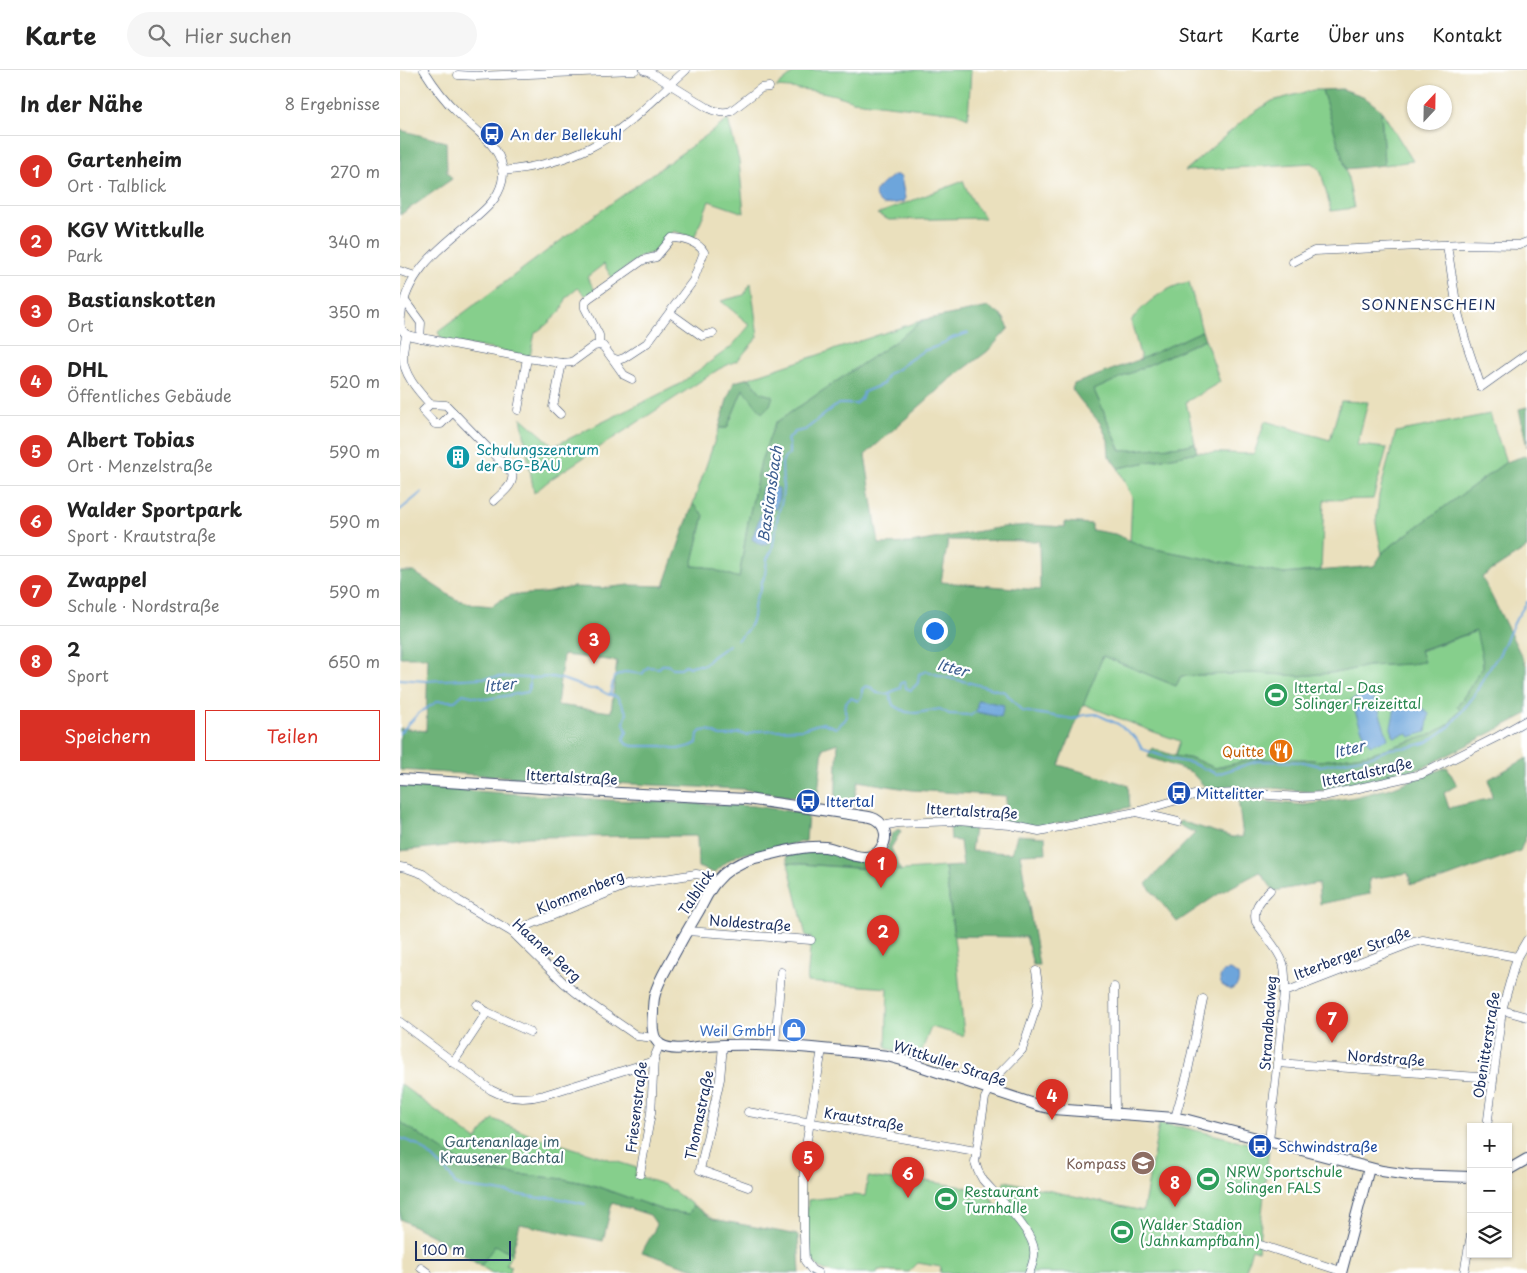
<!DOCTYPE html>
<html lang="de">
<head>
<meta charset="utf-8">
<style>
  :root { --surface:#fff; --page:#f6f6f6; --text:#222; --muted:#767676; --line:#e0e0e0; --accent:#d93025 }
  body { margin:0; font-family:"Playpen Sans",sans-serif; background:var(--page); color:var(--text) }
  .controls { position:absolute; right:15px; bottom:15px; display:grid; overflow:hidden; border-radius:0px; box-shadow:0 1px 4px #0004 }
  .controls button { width:45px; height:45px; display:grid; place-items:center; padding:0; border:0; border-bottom:1px solid var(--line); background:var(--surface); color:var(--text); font:25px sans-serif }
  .compass { position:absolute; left:1007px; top:15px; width:45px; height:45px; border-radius:50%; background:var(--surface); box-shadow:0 1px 4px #0004; rotate:22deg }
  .scale { position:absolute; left:15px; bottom:12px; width:96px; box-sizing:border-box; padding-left:5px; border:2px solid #1b2f5e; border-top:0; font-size:14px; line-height:18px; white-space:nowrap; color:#1b2f5e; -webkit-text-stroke:4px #fff; paint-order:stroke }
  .you { position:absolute; left:534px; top:560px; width:18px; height:18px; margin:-12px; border:4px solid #fff; border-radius:50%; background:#1a73e8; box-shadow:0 0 0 8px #1a73e833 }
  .badge { display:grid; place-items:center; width:32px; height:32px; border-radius:50%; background:var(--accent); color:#fff; font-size:16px; font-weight:700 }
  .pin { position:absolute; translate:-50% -41px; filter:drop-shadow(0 1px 2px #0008) }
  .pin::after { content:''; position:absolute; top:26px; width:18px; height:15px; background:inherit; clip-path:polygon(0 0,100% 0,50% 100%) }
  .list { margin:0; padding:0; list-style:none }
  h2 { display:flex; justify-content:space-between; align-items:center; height:65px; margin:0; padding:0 20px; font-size:21px }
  h2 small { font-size:16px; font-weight:400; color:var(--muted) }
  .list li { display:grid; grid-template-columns:32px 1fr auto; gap:15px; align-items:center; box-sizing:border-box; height:70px; padding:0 20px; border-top:1px solid var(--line) }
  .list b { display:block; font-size:19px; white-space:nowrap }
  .list p { margin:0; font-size:16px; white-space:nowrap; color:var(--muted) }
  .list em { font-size:16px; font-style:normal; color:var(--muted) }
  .actions { display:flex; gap:10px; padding:15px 20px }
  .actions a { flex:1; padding:11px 0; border:1px solid var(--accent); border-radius:0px; text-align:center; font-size:18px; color:var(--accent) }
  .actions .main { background:var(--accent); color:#fff }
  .icon { flex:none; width:28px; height:28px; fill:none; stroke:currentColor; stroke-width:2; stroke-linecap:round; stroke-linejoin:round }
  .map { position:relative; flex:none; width:1127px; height:1203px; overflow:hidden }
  header { display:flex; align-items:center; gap:30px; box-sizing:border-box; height:70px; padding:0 25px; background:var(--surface); border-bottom:1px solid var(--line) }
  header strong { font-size:24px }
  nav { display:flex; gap:28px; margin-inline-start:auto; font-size:18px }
  .search { width:350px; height:45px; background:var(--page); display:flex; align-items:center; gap:12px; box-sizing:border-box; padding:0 18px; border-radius:28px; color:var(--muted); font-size:19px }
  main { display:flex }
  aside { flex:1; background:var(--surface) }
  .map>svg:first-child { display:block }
  .green { fill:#86cf8c; stroke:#507f75 }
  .forest { fill:#6cb278; stroke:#44706b; fill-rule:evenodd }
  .water { fill:#6da5db; stroke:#446a9c }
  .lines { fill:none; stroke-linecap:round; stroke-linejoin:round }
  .stream { stroke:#6da5db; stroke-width:2 }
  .minor-casing { stroke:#3a4a6c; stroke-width:9 }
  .secondary-casing { stroke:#3a4a6c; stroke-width:12 }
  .minor { stroke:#fff; stroke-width:8 }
  .secondary { stroke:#fff; stroke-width:10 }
  .labels { text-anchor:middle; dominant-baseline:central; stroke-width:4.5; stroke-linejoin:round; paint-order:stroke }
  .transit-label { font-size:14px; fill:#164399; stroke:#fff; text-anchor:start }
  .culture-label { font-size:14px; fill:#0d838f; stroke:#fff; text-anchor:start }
  .leisure-label { font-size:14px; fill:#27864d; stroke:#fff; text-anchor:start }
  .food-label { font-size:14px; fill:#c56008; stroke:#fff; text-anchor:end }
  .street-label { font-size:14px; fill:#1b2f5e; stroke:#fff }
  .shop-label { font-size:14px; fill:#366cbe; stroke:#fff; text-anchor:end }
  .park-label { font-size:14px; fill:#3b5f6c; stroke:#fff }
  .education-label { font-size:14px; fill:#785e54; stroke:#fff; text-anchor:end }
  .neighbourhood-label { font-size:15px; letter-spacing:1px; fill:#1b2f5e; stroke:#fff }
  .water-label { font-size:15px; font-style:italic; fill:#3c5e90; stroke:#fff }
</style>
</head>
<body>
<header>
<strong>Karte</strong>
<div class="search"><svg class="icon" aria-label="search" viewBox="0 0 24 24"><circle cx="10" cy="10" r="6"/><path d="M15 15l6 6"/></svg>Hier suchen</div>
<nav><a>Start</a><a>Karte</a><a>Über uns</a><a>Kontakt</a></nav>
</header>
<main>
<aside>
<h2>In der Nähe<small>8 Ergebnisse</small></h2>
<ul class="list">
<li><span class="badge">1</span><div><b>Gartenheim</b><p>Ort · Talblick</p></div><em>270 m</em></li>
<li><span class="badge">2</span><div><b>KGV Wittkulle</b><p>Park</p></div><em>340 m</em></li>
<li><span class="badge">3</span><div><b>Bastianskotten</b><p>Ort</p></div><em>350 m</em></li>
<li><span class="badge">4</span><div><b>DHL</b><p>Öffentliches Gebäude</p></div><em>520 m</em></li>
<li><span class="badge">5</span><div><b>Albert Tobias</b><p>Ort · Menzelstraße</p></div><em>590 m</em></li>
<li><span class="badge">6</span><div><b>Walder Sportpark</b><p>Sport · Krautstraße</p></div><em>590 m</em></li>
<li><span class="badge">7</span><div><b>Zwappel</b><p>Schule · Nordstraße</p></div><em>590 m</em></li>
<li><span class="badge">8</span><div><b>2</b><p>Sport</p></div><em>650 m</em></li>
</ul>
<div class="actions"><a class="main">Speichern</a><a>Teilen</a></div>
</aside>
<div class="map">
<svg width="1127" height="1203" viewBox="0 0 1127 1203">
  <rect width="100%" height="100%" fill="#fff"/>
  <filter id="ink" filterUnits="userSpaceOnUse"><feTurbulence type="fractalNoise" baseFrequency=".02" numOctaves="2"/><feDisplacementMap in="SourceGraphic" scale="10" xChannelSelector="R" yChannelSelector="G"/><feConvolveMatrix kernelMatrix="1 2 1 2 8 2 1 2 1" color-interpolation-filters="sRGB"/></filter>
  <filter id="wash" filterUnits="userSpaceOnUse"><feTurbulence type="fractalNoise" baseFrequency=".0096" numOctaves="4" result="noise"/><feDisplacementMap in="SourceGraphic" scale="20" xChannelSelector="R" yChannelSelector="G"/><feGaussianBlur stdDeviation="1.12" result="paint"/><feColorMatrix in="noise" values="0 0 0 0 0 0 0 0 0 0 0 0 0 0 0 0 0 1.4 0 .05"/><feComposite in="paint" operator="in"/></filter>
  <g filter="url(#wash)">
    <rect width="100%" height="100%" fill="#eae0bd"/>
    <g class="green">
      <path d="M397,0H571L568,48L557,43L453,31C429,21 402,19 376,17Z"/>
      <polygon points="913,20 922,20 946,99 954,138 931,141 921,102 918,97 912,93 785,101 847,47 872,31"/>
      <polygon points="981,40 1013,91 984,95"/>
      <polygon points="328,50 339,91 344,143 309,131 294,168 274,161 252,183 241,186 212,209 204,194 187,207 195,220 186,226 178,218 167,227 160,242 146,255 135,263 130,286 42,270 38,262 195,145"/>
      <path d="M563,110C568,124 575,136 585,148L489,150L477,144L561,112Z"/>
      <path d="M789,212L802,261L741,289L731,251C746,232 765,217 789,212Z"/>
      <polygon points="351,213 358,267 338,290 319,299 151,409 134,423 121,347 154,376 278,315 331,277 350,255 321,231 344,225"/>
      <polygon points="523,250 493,273 375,353 361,391 348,452 339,508 306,497 292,496 304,445 293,434 319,358 327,358 343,319 370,335 372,327 361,323 349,308"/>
      <polygon points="805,269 820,312 786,332 795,373 783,376 721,381 694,320"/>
      <polygon points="941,331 968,332 957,375 987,378 973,429 924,430 921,500 884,504 745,477 730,471 732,427 718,398 797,382 854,384 865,351 930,370"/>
      <polygon points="1090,344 1106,392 984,481 982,484 976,453 979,425 996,362"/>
      <polygon points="1077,561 1082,586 1083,597 1058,637 1060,639 1048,655 1030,665 969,684 921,691 903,689 856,689 815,698 794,689 775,686 780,671 754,662 683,634 703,586 776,616 781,606 855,603 900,606 940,602 968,596 1009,594 1023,592 1020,581"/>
      <polygon points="388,793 494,801 545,797 558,900 564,966 531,957 519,988 486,978 488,918 407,912 411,867 406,866"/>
      <polygon points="0,1014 76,1070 93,1049 128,1064 237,1098 235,1105 265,1115 293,1135 289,1144 265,1141 193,1115 164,1109 84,1101 59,1091 0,1052"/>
      <path d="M759,1054L782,1057L869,1078L858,1181L852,1179L845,1203H540L541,1197L518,1193L509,1202L478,1200L477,1203C464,1203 450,1203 437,1203C397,1199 407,1158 408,1130L453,1125L465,1126L468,1107L518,1113L519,1110L584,1120L594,1132V1135L606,1137L611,1136L600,1121L605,1111L743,1141Z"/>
      <polygon points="38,1169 95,1174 112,1183 106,1194 111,1196 110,1203 92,1203"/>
    </g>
    <g class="forest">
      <polygon points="942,19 963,26 981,40 984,95 946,99 922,20"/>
      <polygon points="0,60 46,72 47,102 52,109 0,145"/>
      <path d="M589,237L603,247L609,258L588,281L548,311L465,385L479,474L511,473L603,457L630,455L665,457V452L692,454V460L715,464L745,477L884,504L974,496L984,481L1106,392L1127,385V478L1082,507L1127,597V644L1023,698L938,718L913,722L873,718L831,719L805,721L806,718L791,702L748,687L752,678L775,686L794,689L815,698L856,689H903L921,691L969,684L1030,665L1048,655L1060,639L1057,637L1083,597V592L1076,561L1020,580L1024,592L1009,594L968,596L940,602L900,606L855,603L781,606L776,616L703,586L659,695L728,715L730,737L642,757L605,751L606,726L512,720L458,711L453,737L435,734L438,673L423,678L417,731L342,719L210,713L0,700V658L26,661L28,587H0V502H14L55,529L71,534L92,536L102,529L112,525L145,523L173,517L203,518L230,515L264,516L293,434L304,445L292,496L306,497L339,508L348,452L361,391L375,353L493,273L523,250ZM548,470L639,471L640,520L541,512ZM163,585L217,591L211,642L157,635Z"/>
      <polygon points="802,261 805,269 694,320 721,381 783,376 795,373 797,382 718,398 709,386 708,370 700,353 680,330 672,319 674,314 741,289"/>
      <polygon points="349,308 361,323 373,326 370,335 362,343 343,319 327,358 319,358 327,330 334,312"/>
      <polygon points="1127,337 1127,377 1119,339"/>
      <polygon points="1127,688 1127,764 1120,781 1035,812 1011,814 1008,803 969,809 970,824 920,834 918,813 874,821 860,802 820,823 777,852 746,814 795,763 778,755 780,751 832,767 843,767 838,729 904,735 955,727 991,718 1047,697 1057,715 1044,723 1049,738 1092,728 1089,709"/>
      <polygon points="0,716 207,730 354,736 408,744 406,771 338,785 329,790 314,803 298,797 297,766 129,767 0,781"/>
      <polygon points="550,756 574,758 571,781 612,783 617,765 645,767 646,783 620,784 639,895 633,895 626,867 554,866 545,797 563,796 560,771 551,770"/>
      <polygon points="498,759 501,761 491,778 501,801 388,793 386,786 410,782 427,782 467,792 478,790 487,779 492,764"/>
      <polygon points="0,1052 59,1091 84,1101 164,1109 193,1115 265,1141 289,1144 293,1135 313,1149 398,1165 400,1203 306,1203 242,1182 257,1155 250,1145 212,1133 203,1171 120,1154 112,1183 95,1175 81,1196 38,1169 0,1149"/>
    </g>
    <g class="water">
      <path d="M493,105H497L501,107L505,128L503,132L483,135C465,123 483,114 493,105Z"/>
      <polygon points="363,416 379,418 379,427 376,439 359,436"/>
      <polygon points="361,444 370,446 372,449 367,474 361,475 352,469"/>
      <polygon points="970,623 979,641 988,669 970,675 961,658 951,630"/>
      <polygon points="578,630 604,635 601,647 576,642"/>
      <polygon points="1014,631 1029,644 1026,662 1010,667 1007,663 994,667 991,658 995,637"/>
      <path d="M831,900L838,905C840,913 837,917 830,920L822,915C817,907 822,900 831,900Z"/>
    </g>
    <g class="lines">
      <g class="stream">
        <polyline points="0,440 22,422"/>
        <path d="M337,570C345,563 351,557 353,547C355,535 353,530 361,520V514L365,505L367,489L372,480L378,444L382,430L383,418L382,393L384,388L389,384V375L387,370L395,362L405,360L438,334H456L461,329L464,322L483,314L488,304L498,299L508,291L523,281L538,276L552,268L568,263"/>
        <polyline points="0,609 25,611 99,607 130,608"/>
        <polyline points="489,623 493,635 506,642 516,643 540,639 549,644 571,645 576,642"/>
        <path d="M210,625L214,607L226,602L242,604L248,597L259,598L262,595C266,594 269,595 272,598H281L285,595L289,597L295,595H304L312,587L329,575"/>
        <polyline points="0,663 19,643 38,631 55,631 63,624 86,629 128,622 130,608 152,607 162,609 190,619 198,619 207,624 217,627 227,643 224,653 227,662 223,669 226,674 233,676 262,676 278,679 291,676 297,673 298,664 301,661 308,660 320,666 328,666 339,663 347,665 356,661 403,659 415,655 423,653 436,658 445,650 447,646 445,641 446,632 451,628 458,631 462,626 462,619 466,616 472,618 477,623 487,624 500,618 501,613 505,612 506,618 511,620 518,613 519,604 527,601 544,607 567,612 605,622 622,641 673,649 684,645 696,644 718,654 736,668 742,679 774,690 791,693 817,704 858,691 904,692 920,696 972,686 990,679 1010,677 1028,672 1049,657 1074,626 1086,603 1099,585 1116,549 1127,532"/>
        <path d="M0,1068L18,1075L30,1085L50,1105L55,1114L62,1117L90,1120L139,1128C155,1126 169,1131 185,1134"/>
      </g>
    </g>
  </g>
  <g filter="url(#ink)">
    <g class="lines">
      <g class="minor-casing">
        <g id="minor">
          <path d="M24,0C34,16 43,29 57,42C76,62 109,79 102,112C98,129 85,140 72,151C41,177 6,202 1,246C0,256 0,263 11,266L127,288L162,293L172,292L194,276L199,275"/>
          <path d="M244,0L250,2L308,38C316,42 323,44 331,41L361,18L369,17"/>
          <polyline points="58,5 76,6 235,0"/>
          <path d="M102,101C133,98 163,91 191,77C227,59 256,27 286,0"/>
          <path d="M272,168C284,168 298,172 304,182L293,211L247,273L224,288L218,290L212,288L203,276L199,275V265L185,238V232L189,228L243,190L256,187Z"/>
          <polyline points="1047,175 1057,239 1065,269 1081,317 1127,284"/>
          <polyline points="893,192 914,181 1062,174 1119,175 1127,172"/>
          <polyline points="0,201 15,206"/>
          <polyline points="5,231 21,253 20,268"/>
          <polyline points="270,243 302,266 313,263"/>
          <path d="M6,265C5,271 3,278 3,285C2,303 18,321 30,334L46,335L112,403C115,415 102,423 94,431"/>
          <polyline points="212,288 224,305 232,309"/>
          <polyline points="30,334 23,341 35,354 41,354 53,342"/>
          <polyline points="118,340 127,288"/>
          <polyline points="160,344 153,337 162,293"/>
          <polyline points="736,742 778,752"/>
          <polyline points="482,756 498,753 557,751 610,755 639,761 736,742 794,725 837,723 900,727 923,726 1022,704 1097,667 1127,650"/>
          <polyline points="0,797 6,798 23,804 59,831 112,862 164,913 189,933 237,966 255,968"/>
          <polyline points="287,861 411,870"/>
          <polyline points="112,862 227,815 296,804 302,805 316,812"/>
          <polyline points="714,917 715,1044"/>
          <polyline points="885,922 1014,872 1023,870 1117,887"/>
          <polyline points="77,935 87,942"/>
          <polyline points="1102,940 1127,947"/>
          <path d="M0,952L91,1020C108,1029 126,1030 144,1025L254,991"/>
          <polyline points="323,975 320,1009 300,1100 348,1117"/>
          <polyline points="375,975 381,902"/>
          <polyline points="53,993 87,942 130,962"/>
          <polyline points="877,993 1093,1008"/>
          <polyline points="348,1042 576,1081"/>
          <polyline points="775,1048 787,1005 803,929"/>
          <polyline points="1087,1057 1102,940 1117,887 1127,870"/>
          <path d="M869,1071L885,922C885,912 886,902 883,893C878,878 864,865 856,852C852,838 861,830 870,820"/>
          <polyline points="240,1104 251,1043 254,988 260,974"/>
          <polyline points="842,1169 941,1201"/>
          <polyline points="21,1198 28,1203"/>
          <polyline points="418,1203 412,1200 405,1191 404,1166 404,1088 422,979"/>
          <path d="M629,1203C632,1196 635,1187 634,1180C633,1161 596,1125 583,1110L578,1101L575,1092L585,1028L596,1007L622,980L637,935L639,920L636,901"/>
          <polyline points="1064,1203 1071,1165"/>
        </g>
      </g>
      <g class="secondary-casing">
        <g id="secondary">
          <path d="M0,709L220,723L347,729L456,745C462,746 469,746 475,749C486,755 488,769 481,778C469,798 442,779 425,777C403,775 373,784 351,789C338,793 325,801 316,812C308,821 303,834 297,844C288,859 279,875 271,890C265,901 258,912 255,924C253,930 253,937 253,943C252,953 251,969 261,975C273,982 292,977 306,976C366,972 426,979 487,986L502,990L640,1036L653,1039L775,1048L788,1050L982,1101L1009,1105L1071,1107"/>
          <polyline points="1108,1100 1127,1089"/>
          <polyline points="941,1203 969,1098"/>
        </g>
      </g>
      <use href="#minor" class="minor"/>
      <use href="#secondary" class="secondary"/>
    </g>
  </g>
  <defs>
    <g id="bus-disc" transform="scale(1.25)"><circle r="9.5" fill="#1a4fb4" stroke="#fff"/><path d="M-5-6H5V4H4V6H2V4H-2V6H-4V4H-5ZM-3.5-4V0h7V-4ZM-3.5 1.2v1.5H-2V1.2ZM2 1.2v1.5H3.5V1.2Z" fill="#fff"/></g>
    <g id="building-disc" transform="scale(1.25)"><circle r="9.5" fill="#0f9aa8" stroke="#fff"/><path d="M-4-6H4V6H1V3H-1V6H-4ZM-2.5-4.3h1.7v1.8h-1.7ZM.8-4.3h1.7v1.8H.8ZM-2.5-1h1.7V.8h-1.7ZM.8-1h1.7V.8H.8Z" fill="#fff"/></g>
    <g id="stadium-disc" transform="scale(1.25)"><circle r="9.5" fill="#2e9e5b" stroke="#fff"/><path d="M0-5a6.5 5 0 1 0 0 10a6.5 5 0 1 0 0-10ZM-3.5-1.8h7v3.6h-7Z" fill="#fff"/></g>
    <g id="restaurant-disc" transform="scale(1.25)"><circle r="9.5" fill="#e8710a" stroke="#fff"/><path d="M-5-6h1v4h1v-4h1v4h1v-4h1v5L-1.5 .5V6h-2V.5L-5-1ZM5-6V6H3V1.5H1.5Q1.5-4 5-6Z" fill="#fff"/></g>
    <g id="shop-disc" transform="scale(1.25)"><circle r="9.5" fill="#3f7fe0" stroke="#fff"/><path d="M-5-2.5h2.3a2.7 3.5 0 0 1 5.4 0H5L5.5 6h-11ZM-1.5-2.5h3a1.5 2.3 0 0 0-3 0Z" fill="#fff"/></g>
    <g id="school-disc" transform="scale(1.25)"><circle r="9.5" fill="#8d6e63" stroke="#fff"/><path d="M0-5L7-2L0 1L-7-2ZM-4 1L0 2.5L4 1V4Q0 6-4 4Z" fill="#fff"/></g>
  </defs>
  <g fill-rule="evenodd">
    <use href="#bus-disc" x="92" y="64"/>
    <use href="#building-disc" x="58" y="387"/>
    <use href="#stadium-disc" x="876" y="625"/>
    <use href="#restaurant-disc" x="881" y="681"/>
    <use href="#bus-disc" x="779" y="723"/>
    <use href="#bus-disc" x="408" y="731"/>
    <use href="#shop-disc" x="394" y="960"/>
    <use href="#bus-disc" x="860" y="1076"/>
    <use href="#school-disc" x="743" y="1093"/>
    <use href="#stadium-disc" x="808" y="1109"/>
    <use href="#stadium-disc" x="546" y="1129"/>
    <use href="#stadium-disc" x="722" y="1162"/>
  </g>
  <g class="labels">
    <g class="transit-label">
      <text x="110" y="64">An der Bellekuhl</text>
      <text x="796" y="723">Mittelitter</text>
      <text x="426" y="731">Ittertal</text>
      <text x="878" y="1076">Schwindstraße</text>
    </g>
    <g class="culture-label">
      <text x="76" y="379">Schulungszentrum<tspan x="76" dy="16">der BG-BAU</tspan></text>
    </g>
    <g class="leisure-label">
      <text x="894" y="617">Ittertal - Das<tspan x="894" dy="16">Solinger Freizeittal</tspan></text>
      <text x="826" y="1101">NRW Sportschule<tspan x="826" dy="16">Solingen FALS</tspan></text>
      <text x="564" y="1121">Restaurant<tspan x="564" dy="16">Turnhalle</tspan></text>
      <text x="740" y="1154">Walder Stadion<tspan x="740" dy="16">(Jahnkampfbahn)</tspan></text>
    </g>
    <g class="food-label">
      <text x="864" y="681">Quitte</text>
    </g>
    <g class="street-label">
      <text transform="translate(967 702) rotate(-12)">Ittertalstraße</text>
      <text transform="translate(172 707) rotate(3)">Ittertalstraße</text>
      <text transform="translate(572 741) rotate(3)">Ittertalstraße</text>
      <text transform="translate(180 822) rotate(-22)">Klommenberg</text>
      <text transform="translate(296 822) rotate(-56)">Talblick</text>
      <text transform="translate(350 853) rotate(4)">Noldestraße</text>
      <text transform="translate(147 880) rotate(42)">Haaner Berg</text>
      <text transform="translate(952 883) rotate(-21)">Itterberger Straße</text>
      <text transform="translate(868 953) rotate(-86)">Strandbadweg</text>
      <text transform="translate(1086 975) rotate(-81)">Obenitterstraße</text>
      <text transform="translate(986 988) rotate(4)">Nordstraße</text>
      <text transform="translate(550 993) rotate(18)">Wittkuller Straße</text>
      <text transform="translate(236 1037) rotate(-83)">Friesenstraße</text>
      <text transform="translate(299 1045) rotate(-78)">Thomastraße</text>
      <text transform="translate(464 1049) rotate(10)">Krautstraße</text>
    </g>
    <g class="shop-label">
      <text x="376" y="960">Weil GmbH</text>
    </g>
    <g class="park-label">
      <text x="102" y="1071">Gartenanlage im<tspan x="102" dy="16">Krausener Bachtal</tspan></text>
    </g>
    <g class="education-label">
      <text x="726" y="1093">Kompass</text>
    </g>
    <g class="neighbourhood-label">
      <text x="1029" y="233">SONNENSCHEIN</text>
    </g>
    <g class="water-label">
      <text transform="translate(369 424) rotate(-82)">Bastiansbach</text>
      <text transform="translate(553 597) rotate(15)">Itter</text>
      <text transform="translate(100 614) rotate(-6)">Itter</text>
      <text transform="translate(949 678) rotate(-14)">Itter</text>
    </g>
  </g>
</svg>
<div class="controls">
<button>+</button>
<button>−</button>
<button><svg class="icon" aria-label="layers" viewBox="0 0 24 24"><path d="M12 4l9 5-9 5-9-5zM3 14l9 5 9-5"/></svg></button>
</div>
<svg class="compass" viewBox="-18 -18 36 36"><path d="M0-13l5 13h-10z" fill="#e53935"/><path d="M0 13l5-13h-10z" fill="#767676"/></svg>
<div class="scale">100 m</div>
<div class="you"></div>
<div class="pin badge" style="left:481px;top:818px">1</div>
<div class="pin badge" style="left:483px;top:886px">2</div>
<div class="pin badge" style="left:194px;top:594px">3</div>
<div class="pin badge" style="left:652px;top:1050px">4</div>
<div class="pin badge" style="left:408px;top:1112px">5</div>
<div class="pin badge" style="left:508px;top:1128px">6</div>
<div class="pin badge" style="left:932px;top:973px">7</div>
<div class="pin badge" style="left:775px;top:1137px">8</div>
</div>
</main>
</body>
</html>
